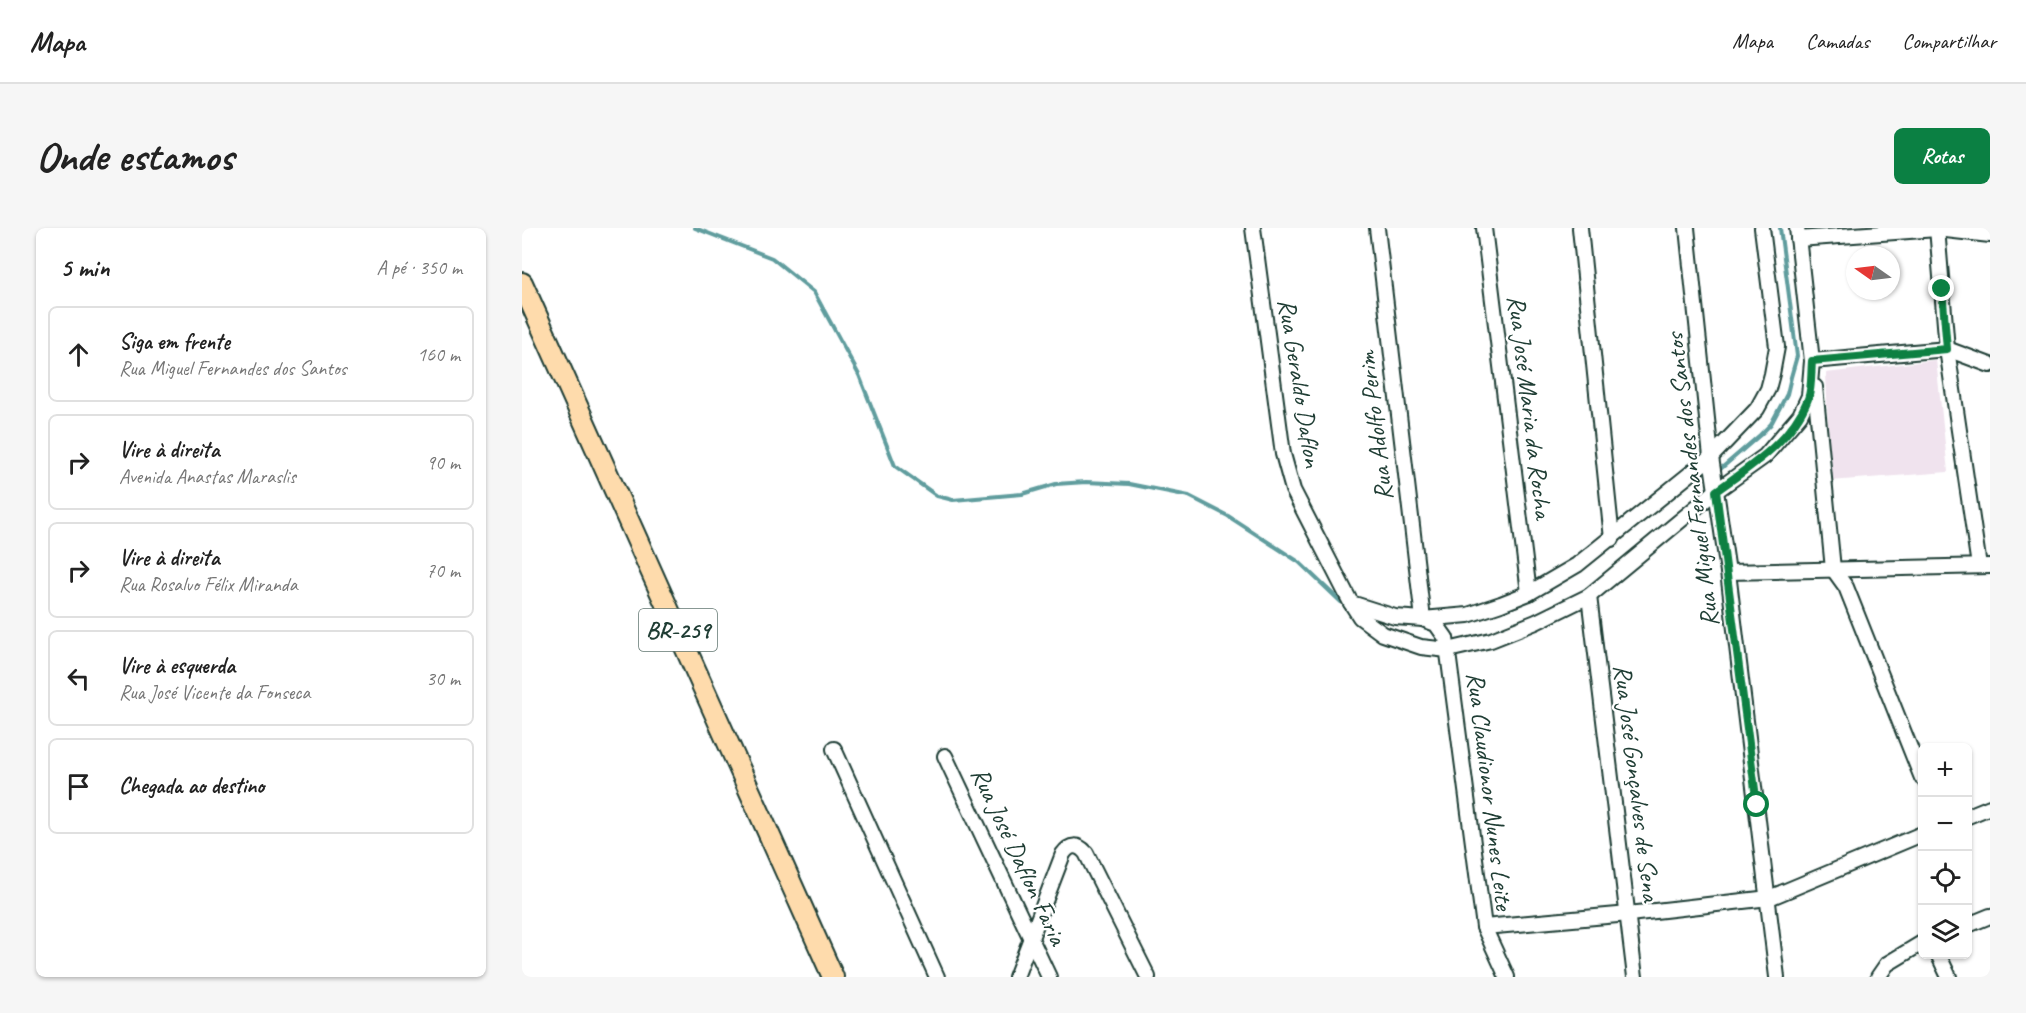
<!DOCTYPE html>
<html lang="pt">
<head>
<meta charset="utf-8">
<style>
  :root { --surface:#fff; --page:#f6f6f6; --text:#222; --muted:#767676; --line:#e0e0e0; --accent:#0b8043 }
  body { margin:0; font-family:Caveat,sans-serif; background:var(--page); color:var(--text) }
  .controls { position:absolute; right:18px; bottom:18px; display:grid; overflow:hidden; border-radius:9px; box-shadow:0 2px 4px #0004 }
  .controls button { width:54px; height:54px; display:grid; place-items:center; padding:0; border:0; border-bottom:2px solid var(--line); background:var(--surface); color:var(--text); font:30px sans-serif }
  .compass { position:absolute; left:1324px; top:18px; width:54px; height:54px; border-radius:50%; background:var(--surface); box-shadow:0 2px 4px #0004; rotate:284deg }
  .stop { position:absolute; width:18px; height:18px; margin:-14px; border:4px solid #0b8043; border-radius:50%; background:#fff }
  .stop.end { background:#0b8043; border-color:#fff; box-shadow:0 2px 6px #0008 }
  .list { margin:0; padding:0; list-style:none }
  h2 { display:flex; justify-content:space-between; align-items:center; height:78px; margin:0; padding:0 24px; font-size:26px }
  h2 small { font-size:20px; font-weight:400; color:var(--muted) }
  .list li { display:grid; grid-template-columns:39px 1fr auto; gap:18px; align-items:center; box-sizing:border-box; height:96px; margin:0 12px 12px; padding:0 12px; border:2px solid var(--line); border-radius:9px }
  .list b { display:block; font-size:22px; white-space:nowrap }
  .list p { margin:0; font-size:20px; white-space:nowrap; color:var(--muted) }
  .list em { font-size:20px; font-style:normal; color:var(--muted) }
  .icon { flex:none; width:33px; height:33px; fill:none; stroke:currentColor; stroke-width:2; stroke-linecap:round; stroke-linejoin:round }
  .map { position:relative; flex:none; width:1468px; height:749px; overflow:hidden; border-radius:9px }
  header { display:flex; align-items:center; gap:36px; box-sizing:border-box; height:84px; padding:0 30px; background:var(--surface); border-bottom:2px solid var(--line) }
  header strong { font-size:28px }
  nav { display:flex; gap:33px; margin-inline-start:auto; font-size:21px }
  .intro { display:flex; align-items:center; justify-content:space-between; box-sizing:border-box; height:144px; padding:0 36px }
  h1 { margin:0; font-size:42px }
  .button { padding:15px 27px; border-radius:9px; background:var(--accent); color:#fff; font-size:21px; font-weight:700 }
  main { display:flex; gap:36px; padding:0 36px }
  aside { flex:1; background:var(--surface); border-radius:9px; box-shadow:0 2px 4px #0004 }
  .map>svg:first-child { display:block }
  .built { fill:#f0e3ee }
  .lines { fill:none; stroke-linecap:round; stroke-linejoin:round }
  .stream { stroke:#609d9e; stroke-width:4 }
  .minor-casing { stroke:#1f3d34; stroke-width:18 }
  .highway-casing { stroke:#1f3d34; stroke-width:24 }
  .minor { stroke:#fff; stroke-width:14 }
  .highway { stroke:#fedbac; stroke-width:20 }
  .route { stroke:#0b8043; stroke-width:8 }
  .labels { text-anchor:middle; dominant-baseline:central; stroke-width:4.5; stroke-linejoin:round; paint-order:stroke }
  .shield { fill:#fff; stroke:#627771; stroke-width:1.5 }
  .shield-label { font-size:24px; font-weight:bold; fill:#1f3d34 }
  .street-label { font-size:26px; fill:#1f3d34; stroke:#fff }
</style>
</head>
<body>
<header>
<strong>Mapa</strong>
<nav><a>Mapa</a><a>Camadas</a><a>Compartilhar</a></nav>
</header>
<div class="intro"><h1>Onde estamos</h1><a class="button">Rotas</a></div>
<main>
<aside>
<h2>5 min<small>A pé · 350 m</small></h2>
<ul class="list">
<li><svg class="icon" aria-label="ahead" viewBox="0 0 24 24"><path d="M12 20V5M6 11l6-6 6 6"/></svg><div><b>Siga em frente</b><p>Rua Miguel Fernandes dos Santos</p></div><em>160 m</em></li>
<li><svg class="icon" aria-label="right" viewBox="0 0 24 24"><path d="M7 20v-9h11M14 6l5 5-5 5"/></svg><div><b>Vire à direita</b><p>Avenida Anastas Maraslis</p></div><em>90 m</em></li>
<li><svg class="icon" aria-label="right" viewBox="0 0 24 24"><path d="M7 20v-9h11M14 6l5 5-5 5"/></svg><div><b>Vire à direita</b><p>Rua Rosalvo Félix Miranda</p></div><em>70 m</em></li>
<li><svg class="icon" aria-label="left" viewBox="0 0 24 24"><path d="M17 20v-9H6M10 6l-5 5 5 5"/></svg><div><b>Vire à esquerda</b><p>Rua José Vicente da Fonseca</p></div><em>30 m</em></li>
<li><svg class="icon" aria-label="arrive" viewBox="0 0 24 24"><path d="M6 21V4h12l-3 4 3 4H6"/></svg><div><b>Chegada ao destino</b></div></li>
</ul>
</aside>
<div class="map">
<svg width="1468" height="749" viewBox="0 0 1468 749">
  <rect width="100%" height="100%" fill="#fff"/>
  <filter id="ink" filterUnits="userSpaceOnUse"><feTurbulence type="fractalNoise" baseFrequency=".0167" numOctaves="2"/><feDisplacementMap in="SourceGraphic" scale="12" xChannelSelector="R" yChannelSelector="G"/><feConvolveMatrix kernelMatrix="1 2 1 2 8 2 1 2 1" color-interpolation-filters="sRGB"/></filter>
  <g filter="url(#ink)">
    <polygon class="built" points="1414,132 1426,244 1308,253 1304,145"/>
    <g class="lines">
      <g class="stream">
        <polyline points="173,0 250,30 292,64 337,147 373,238 415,268 431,272 500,266 534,256 564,254 607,256 667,268 706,288 777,334 819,374"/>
        <polyline points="1195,244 1238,207 1249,196 1265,166 1269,149 1275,128 1258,0"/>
      </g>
      <g class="minor-casing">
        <g id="minor">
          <polyline points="731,0 761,226 771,262 829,375 838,389 861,406 899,419 926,422 969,412 1014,394 1067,368 1194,263 1243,228 1278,187 1287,168 1290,133 1275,0"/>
          <polyline points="855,0 901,391"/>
          <polyline points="962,0 1007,365"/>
          <polyline points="1058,0 1090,311"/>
          <polyline points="1165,0 1189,229 1206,344 1255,749"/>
          <polyline points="1415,0 1425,121 1457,338"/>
          <polyline points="1276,11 1415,1 1468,7"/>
          <polyline points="1290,133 1425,121 1468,137"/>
          <polyline points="1293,159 1311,341 1324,359 1400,550"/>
          <polyline points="1206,344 1468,338"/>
          <polyline points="1067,368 1113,749"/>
          <polyline points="829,375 873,389 901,391 946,387 979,376 1007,365 1055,337 1189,229 1235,181 1246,161 1250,146 1255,119 1240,0"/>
          <polyline points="903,392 914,396 924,410 962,699 985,749"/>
          <polyline points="312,521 415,749"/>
          <polyline points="423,528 527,749"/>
          <polyline points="1446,588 1468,579"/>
          <polyline points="1446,697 1468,688"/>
          <polyline points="962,699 1107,686 1247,670 1400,606"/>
          <polyline points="1416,726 1427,749"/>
          <path d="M494,749L541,626C548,616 556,616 564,625L626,749"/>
          <polyline points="1356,749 1365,736 1400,715"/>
        </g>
      </g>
      <g class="highway-casing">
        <polyline id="highway" points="0,55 311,749"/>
      </g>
      <use href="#minor" class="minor"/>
      <use href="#highway" class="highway"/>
    </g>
  </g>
  <g class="lines" filter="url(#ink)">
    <path class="route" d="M1235,577L1194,263C1229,238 1270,212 1286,171C1290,160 1289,145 1290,133L1425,121L1420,61"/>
  </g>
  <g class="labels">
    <rect class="shield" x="117" y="381" width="78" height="42" rx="4.5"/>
    <g class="shield-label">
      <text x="156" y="402">BR-259</text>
    </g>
    <g class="street-label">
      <text transform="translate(778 155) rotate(81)">Rua Geraldo Daflon</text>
      <text transform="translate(1008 179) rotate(83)">Rua José Maria da Rocha</text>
      <text transform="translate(853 198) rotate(-97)">Rua Adolfo Perim</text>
      <text transform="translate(1170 252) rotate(-97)">Rua Miguel Fernandes dos Santos</text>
      <text transform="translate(1115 555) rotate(83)">Rua José Gonçalves de Sena</text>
      <text transform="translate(968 563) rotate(83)">Rua Claudionor Nunes Leite</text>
      <text transform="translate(497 628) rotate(65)">Rua José Daflon Faria</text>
    </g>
  </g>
</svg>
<div class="controls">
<button>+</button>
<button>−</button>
<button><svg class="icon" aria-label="locate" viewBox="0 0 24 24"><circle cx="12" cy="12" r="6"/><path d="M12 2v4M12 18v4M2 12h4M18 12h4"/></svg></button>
<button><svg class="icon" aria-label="layers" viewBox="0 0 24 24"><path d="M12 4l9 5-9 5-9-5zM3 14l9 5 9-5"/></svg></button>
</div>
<svg class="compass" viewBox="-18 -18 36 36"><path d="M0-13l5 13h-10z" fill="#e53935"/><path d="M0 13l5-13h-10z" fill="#767676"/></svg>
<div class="stop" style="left:1235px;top:577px"></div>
<div class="stop end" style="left:1420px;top:61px"></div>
</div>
</main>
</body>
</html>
